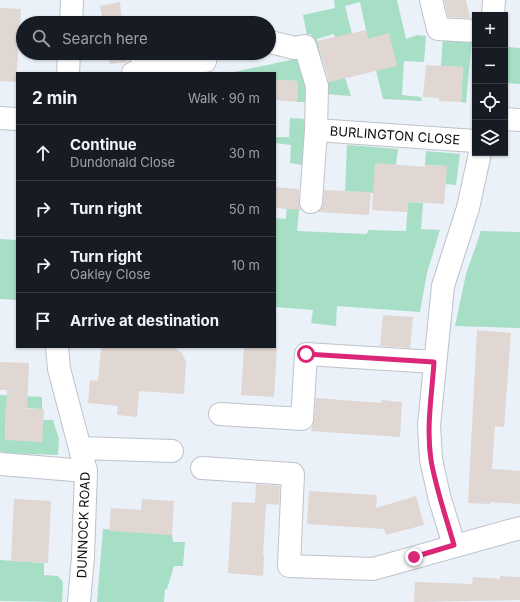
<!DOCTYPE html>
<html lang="en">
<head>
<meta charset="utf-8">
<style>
  :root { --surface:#171b24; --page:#20242c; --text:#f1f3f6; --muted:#9ea1a6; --line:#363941 }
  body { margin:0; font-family:Inter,sans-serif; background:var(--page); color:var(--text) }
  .controls { position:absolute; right:12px; top:12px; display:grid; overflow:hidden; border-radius:0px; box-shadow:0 1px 3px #0004 }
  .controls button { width:36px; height:36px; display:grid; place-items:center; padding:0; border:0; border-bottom:1px solid var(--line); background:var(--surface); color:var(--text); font:20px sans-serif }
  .stop { position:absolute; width:12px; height:12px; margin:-9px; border:3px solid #db2777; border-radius:50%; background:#fff }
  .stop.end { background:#db2777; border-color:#fff; box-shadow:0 1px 4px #0008 }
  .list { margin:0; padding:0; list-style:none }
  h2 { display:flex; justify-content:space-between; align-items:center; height:52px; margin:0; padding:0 16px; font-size:17px }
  h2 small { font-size:13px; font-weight:400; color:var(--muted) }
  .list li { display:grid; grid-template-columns:26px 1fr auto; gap:12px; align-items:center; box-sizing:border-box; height:56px; padding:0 16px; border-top:1px solid var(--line) }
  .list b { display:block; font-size:15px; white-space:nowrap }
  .list p { margin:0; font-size:13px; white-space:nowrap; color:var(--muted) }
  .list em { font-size:13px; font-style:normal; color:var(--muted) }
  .icon { flex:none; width:22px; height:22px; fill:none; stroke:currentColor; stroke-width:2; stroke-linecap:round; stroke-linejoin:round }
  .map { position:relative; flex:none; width:520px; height:602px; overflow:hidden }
  .search { position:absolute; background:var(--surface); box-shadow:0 1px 3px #0004; left:16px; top:16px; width:260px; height:44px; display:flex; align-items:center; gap:10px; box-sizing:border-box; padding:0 14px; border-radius:22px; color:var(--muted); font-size:15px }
  .panel { position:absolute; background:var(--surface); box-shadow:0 1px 3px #0004; left:16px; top:72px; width:260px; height:276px; border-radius:0px }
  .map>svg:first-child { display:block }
  .green { fill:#a6dfc5 }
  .building { fill:#e0d6d2 }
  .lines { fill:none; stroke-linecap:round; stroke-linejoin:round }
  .minor-casing { stroke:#bdc3ca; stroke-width:24 }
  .minor { stroke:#fff; stroke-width:22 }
  .route { stroke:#db2777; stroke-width:5 }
  .labels { text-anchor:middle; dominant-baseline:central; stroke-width:3.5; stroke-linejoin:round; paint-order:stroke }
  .street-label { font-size:13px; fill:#0c0e10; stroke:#fff }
</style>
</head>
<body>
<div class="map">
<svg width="520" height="602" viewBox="0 0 520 602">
  <rect width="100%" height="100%" fill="#ebf1f8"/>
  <g class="green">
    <polygon points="334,0 397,0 406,39 417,35 426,36 424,62 404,61 402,95 421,97 422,101 383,99 376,70 389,34 368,39 360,2 345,6 354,42 337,45 334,34 317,39 327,82 345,78 351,96 323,94 323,83 311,34 307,35 303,15 335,8"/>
    <polygon points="443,37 472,39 466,103 461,102 463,67 441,66"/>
    <polygon points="508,47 520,48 520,84 505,83"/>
    <polygon points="300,58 308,86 307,102 297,102 298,81 275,80 275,73 229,73"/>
    <polygon points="290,118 305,119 303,165 290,163 291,145 275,143 275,137 289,137"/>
    <polygon points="347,145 398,149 396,165 373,193 345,191"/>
    <polygon points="426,151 460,154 456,185 445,184 447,166 425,165"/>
    <polygon points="287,199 300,200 297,231 367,234 368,230 406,231 408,202 423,203 421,229 440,230 427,273 420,312 337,306 336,326 311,323 313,310 275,307 275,218 286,219"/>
    <polygon points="481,231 520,232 520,328 455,326 466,274"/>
    <polygon points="0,239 17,240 17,300 0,299"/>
    <polygon points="0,395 42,397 42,409 6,407 5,439 42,442 43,420 53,420 59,439 58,455 5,453 0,451"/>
    <polygon points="103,529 172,535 173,542 185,542 183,566 174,566 167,589 165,589 164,602 97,602"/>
    <polygon points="0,560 44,563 44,575 58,576 63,582 62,602 0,601"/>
  </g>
  <g class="building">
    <polygon points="444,0 466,0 470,18 448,17"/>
    <polygon points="120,2 122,23 103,23 100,6"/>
    <polygon points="0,8 21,9 16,82 0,81"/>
    <polygon points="366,30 368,39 389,33 397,66 329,82 317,41"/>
    <polygon points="108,53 126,53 127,62 110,64"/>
    <polygon points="426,65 463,67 461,102 439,101 439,98 423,97"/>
    <polygon points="275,80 298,81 297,102 275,100"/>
    <polygon points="375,163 425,167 425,165 447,166 444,204 408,202 407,212 372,210"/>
    <polygon points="275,187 299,189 299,202 302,210 275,208"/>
    <polygon points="324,190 371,192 369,215 318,212 323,203"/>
    <polygon points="383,315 413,317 410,348 380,346"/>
    <polygon points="477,330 511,333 504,427 495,426 492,469 520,471 520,504 490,502 490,504 468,503"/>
    <polygon points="101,347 175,348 182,353 186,362 184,394 139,391 137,417 117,415 118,406 88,403 90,380 98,381"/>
    <polygon points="244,347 277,347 274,397 241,395"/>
    <polygon points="0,362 29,363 27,409 44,409 42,442 5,440 7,390 0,390"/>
    <polygon points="316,398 381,403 381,400 402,402 400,437 311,431 314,420"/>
    <polygon points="256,484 280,486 279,505 266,504 263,556 264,556 263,576 228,573 232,502 255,503"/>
    <polygon points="309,491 377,495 376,508 416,496 424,525 386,535 384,529 307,524"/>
    <polygon points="14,499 51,501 48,563 11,561"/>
    <polygon points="142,499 174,501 172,535 109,531 111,508 141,510"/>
    <polygon points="500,576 520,577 520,600 414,602 415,582 472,584 473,577 500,579"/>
  </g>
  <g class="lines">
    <g class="minor-casing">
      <g id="minor">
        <polyline points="431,0 438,29 475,31"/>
        <polyline points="493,15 494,0"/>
        <polyline points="71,23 72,0"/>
        <polyline points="274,43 295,48 305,46 317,86 316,130 311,202"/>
        <polyline points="141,53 144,71"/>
        <polyline points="68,73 69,53"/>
        <polyline points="133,73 205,61"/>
        <polyline points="0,118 17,119"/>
        <polyline points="505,119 520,120"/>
        <polyline points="316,130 475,141"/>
        <polyline points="57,347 59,369 86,471 83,557 79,602"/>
        <polyline points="220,414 302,419 306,354 434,362"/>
        <polyline points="80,448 172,451"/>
        <polyline points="0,464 86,471"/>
        <polyline points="202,468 293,474 289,566 373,569 520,528"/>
        <polyline points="454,545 439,496 431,459 429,425 443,286 468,208 480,153"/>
      </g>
    </g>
    <use href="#minor" class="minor"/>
  </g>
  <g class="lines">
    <path class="route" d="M306,354L434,362C432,394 426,427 431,460C436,489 446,517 454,545L414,557"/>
  </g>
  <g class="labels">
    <g class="street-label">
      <text transform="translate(395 135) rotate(4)">BURLINGTON CLOSE</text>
      <text transform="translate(83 525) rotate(-88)">DUNNOCK ROAD</text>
    </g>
  </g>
</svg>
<div class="controls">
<button>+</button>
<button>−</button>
<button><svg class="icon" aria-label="locate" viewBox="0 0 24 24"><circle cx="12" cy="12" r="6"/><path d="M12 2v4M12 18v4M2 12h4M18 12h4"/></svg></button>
<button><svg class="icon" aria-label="layers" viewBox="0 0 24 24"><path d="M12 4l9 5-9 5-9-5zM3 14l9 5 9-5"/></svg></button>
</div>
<div class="stop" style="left:306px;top:354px"></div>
<div class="stop end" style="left:414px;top:557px"></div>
<div class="search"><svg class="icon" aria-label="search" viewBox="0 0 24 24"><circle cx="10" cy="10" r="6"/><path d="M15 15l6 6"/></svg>Search here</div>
<section class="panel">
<h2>2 min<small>Walk · 90 m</small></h2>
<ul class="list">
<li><svg class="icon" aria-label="ahead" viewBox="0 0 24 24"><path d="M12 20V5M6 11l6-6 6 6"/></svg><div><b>Continue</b><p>Dundonald Close</p></div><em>30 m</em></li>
<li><svg class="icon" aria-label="right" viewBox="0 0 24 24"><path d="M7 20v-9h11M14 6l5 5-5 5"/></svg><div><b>Turn right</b></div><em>50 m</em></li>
<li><svg class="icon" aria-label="right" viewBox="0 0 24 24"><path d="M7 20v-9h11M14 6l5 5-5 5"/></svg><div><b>Turn right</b><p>Oakley Close</p></div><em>10 m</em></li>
<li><svg class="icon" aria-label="arrive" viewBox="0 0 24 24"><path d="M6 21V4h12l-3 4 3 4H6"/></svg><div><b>Arrive at destination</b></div></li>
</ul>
</section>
</div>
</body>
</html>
